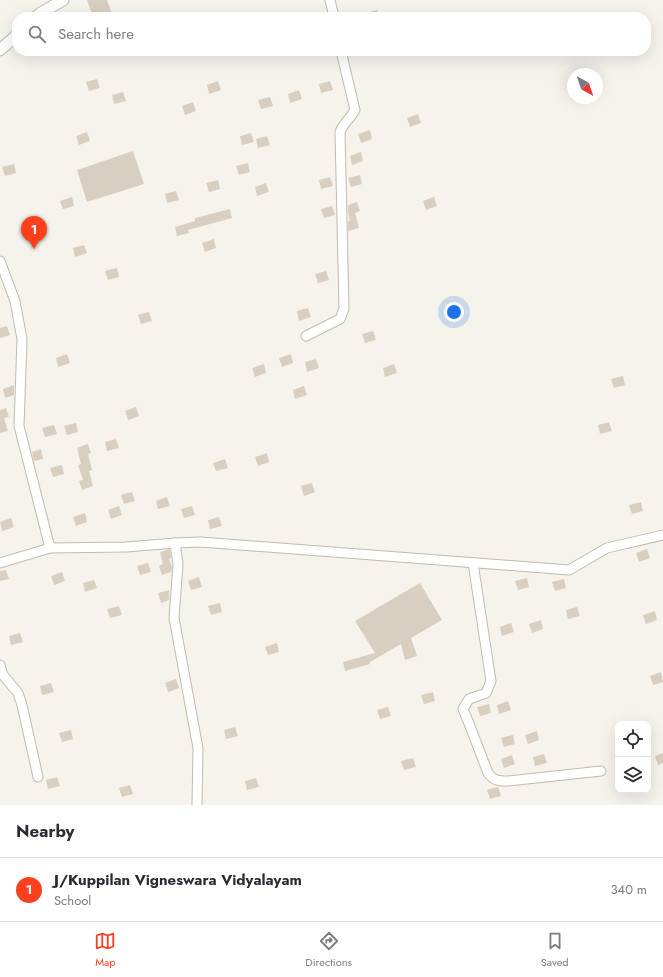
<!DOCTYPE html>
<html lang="en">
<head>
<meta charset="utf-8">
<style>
  :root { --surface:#fff; --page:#f7f7f7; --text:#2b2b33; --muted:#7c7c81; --line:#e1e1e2; --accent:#fc3f1d }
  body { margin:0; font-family:Jost,sans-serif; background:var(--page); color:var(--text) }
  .controls { position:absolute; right:12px; bottom:12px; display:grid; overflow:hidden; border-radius:8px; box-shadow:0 4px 16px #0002 }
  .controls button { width:36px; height:36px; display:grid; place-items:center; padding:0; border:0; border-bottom:1px solid var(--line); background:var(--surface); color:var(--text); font:20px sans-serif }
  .compass { position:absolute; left:567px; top:68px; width:36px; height:36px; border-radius:50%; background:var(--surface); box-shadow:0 4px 16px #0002; rotate:140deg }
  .you { position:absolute; left:454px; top:312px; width:14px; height:14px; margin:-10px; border:3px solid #fff; border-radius:50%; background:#1a73e8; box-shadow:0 0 0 6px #1a73e833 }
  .badge { display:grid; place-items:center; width:26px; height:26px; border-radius:50%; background:var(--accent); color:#fff; font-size:13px; font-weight:700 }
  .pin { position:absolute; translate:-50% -33px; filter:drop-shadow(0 1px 2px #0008) }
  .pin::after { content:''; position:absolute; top:21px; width:14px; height:12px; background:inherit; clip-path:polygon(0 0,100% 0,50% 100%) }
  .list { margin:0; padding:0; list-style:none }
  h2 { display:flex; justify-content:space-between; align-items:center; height:52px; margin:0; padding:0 16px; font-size:17px }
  h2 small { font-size:13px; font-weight:400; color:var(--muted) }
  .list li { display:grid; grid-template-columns:26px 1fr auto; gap:12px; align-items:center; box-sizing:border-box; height:64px; padding:0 16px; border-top:1px solid var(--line) }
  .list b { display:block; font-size:15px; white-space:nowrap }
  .list p { margin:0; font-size:13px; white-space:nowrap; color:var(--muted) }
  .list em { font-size:13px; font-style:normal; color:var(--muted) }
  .icon { flex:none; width:22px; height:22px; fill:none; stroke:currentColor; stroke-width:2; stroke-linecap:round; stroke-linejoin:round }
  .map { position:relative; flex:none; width:663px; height:805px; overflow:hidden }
  .search { position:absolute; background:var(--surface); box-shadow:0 4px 16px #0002; left:12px; right:12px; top:12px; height:44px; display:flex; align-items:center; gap:10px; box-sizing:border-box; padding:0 14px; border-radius:16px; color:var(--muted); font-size:15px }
  .sheet { height:116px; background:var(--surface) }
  nav { display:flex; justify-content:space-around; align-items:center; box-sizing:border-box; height:56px; border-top:1px solid var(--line); background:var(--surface); font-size:11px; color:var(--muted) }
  nav a { display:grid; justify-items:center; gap:2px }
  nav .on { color:var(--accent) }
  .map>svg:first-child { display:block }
  .building { fill:#d8cfc1 }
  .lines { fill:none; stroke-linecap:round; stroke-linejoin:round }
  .minor-casing { stroke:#c2bbae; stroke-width:11 }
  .tertiary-casing { stroke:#c2bbae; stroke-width:13 }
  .minor { stroke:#fff; stroke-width:9 }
  .tertiary { stroke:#fff; stroke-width:11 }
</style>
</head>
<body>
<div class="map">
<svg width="663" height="805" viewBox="0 0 663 805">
  <rect width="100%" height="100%" fill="#f6f3ec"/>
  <g class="building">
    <polygon points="87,0 107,0 113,17 93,17"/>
    <polygon points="377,10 380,17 359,17 359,15"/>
    <polygon points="97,79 100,88 89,91 86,82"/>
    <polygon points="218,81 221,90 209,94 207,85"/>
    <polygon points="330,81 333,90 321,93 319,84"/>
    <polygon points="299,90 302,99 290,103 288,94"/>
    <polygon points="123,92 126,101 114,104 112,95"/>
    <polygon points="270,97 273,106 261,109 258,100"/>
    <polygon points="193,102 196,111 185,115 182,106"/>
    <polygon points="418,114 421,123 410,127 407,118"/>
    <polygon points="370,130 372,139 361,143 358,134"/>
    <polygon points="87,132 90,141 79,145 76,136"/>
    <polygon points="251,133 254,142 242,145 240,136"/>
    <polygon points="267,136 270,145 258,148 256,139"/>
    <polygon points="133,151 144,184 87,202 77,170"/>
    <polygon points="361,152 363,161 352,165 350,156"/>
    <polygon points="248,163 250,172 239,175 236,166"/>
    <polygon points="14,164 16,173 5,176 2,167"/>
    <polygon points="360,175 362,184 351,187 348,178"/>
    <polygon points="330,177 333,186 321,189 319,180"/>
    <polygon points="218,180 220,189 209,192 206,183"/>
    <polygon points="266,183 269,192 257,196 255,187"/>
    <polygon points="176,191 179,200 167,203 165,194"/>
    <polygon points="72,197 74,206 63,209 60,201"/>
    <polygon points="434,197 437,206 426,210 423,201"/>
    <polygon points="357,202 360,211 355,213 359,228 348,231 348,221 350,221 348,212 348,205"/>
    <polygon points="332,206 335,215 324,218 321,209"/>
    <polygon points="230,209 232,218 188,230 189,233 177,236 175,227 195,221 195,218"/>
    <polygon points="214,239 216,248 205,252 202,243"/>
    <polygon points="84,245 87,253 75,257 73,248"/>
    <polygon points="117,268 119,277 108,280 105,271"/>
    <polygon points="326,271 329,280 318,283 315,274"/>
    <polygon points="308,308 311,317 299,321 297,311"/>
    <polygon points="149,312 152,321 141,324 138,315"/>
    <polygon points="7,326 10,335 0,338 0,328"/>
    <polygon points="373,331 376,340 365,343 362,334"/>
    <polygon points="67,354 70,363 58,367 56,358"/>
    <polygon points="291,354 293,363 282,367 279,358"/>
    <polygon points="316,359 319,368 307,372 305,362"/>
    <polygon points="264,364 266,373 255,377 252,368"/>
    <polygon points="394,364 397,373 385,377 383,368"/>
    <polygon points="623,376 625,385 614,388 611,379"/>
    <polygon points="14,385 14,395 5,398 3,389"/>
    <polygon points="304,386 307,395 295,399 293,390"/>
    <polygon points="136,407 139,416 128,420 125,411"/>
    <polygon points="6,408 9,417 4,418 8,431 0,433 0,410"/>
    <polygon points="609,422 612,431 600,434 598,425"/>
    <polygon points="76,423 78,432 67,435 64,426"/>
    <polygon points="54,425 57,434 45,437 42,428"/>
    <polygon points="116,439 119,448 107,451 105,442"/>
    <polygon points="88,444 91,453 88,454 92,470 89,471 93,486 82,490 79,481 83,480 78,465 81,464 77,448"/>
    <polygon points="41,449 43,459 34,461 32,452"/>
    <polygon points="267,453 269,462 258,466 255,457"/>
    <polygon points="225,459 228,468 216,471 213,463"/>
    <polygon points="62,465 64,474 53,477 50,468"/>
    <polygon points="312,483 315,492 304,496 301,486"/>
    <polygon points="132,492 135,501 124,504 121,495"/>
    <polygon points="167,497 170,506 158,509 156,501"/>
    <polygon points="641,502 643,511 632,514 629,505"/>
    <polygon points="119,506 122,515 111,519 108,510"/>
    <polygon points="192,506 195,515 184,518 181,509"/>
    <polygon points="85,513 87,522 76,526 73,517"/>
    <polygon points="219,517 222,526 210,529 208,520"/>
    <polygon points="11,518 14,527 2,531 0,522"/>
    <polygon points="170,549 171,558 169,559 172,567 171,572 162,575 159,566 163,564 160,552"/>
    <polygon points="647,549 650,558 639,562 636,553"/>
    <polygon points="148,563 151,572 140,575 137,566"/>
    <polygon points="6,570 9,579 0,581 0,571"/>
    <polygon points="62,572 65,581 54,585 51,576"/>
    <polygon points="199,577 202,587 191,590 188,581"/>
    <polygon points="527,578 529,587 518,590 515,581"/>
    <polygon points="564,579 566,588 555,591 552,582"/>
    <polygon points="94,580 97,588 85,592 83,583"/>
    <polygon points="420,583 442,620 411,638 417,656 405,660 401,644 370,662 370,664 345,671 343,662 375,653 355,621"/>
    <polygon points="169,590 169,600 161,603 158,593"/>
    <polygon points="220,603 222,612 211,615 208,606"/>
    <polygon points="119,606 122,615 110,618 107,609"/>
    <polygon points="577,607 580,616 568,619 566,610"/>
    <polygon points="655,611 657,620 646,624 643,615"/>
    <polygon points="541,620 543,629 532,633 529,624"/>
    <polygon points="511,623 514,632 502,636 500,627"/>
    <polygon points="20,633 23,642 11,645 9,636"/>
    <polygon points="277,643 279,652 268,655 265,647"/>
    <polygon points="661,672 663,682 653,685 650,676"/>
    <polygon points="176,679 179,688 168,692 165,683"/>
    <polygon points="51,683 54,692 42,695 40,686"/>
    <polygon points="433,692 435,701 424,704 421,695"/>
    <polygon points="508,701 511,710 499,714 497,705"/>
    <polygon points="489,704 491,713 480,716 477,707"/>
    <polygon points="388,707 391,716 380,719 377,710"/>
    <polygon points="235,727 238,736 226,739 224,730"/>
    <polygon points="71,730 73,739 62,742 59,733"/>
    <polygon points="537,731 539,740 528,744 525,735"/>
    <polygon points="513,735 515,744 504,747 501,738"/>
    <polygon points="663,753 663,763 658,765 655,756"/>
    <polygon points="544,754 547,763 535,766 533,757"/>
    <polygon points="512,755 515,764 504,768 501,759"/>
    <polygon points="413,758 416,767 404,770 401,761"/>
    <polygon points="57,777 60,786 48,789 46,780"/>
    <polygon points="256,778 259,787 247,790 245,781"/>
    <polygon points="130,785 133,794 122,797 119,788"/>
    <polygon points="498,787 501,796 490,799 487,790"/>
  </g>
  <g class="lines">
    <g class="minor-casing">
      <g id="minor">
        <polyline points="330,0 334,17"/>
        <polyline points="0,261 15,301 22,339 19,426 50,548 126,547 175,543 201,542 569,570 607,548 663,535"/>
        <path d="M306,336L340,319L344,309L340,132C344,122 350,119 355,110L341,51"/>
        <polyline points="175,543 178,564 174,618 198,748 197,805"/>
        <polyline points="0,563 50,548"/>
        <path d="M473,563L491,681L486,693L469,699L463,709L470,726L488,773C494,781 498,781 508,781L601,771"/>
        <polyline points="0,665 3,675 18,693 22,705 38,777"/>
      </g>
    </g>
    <g class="tertiary-casing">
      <g id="tertiary">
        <polyline points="36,17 41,13 63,0"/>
        <polyline points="0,50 17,35"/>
      </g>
    </g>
    <use href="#minor" class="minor"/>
    <use href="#tertiary" class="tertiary"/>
  </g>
</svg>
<div class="controls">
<button><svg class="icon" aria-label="locate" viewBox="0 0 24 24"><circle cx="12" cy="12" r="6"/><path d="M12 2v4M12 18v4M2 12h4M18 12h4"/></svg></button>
<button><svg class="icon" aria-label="layers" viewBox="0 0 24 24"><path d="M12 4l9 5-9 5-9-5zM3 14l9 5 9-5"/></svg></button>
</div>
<svg class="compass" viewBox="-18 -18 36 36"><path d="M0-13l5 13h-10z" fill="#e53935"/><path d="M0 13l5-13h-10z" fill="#7c7c81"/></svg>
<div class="you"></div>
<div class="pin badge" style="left:34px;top:249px">1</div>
<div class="search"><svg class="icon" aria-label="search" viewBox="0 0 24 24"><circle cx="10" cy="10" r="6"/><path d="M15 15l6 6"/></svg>Search here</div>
</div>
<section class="sheet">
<h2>Nearby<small></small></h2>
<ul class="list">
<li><span class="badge">1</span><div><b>J/Kuppilan Vigneswara Vidyalayam</b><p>School</p></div><em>340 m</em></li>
</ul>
</section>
<nav>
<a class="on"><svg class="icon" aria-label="map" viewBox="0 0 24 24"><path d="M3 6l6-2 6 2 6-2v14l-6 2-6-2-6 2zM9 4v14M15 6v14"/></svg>Map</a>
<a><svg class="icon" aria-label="directions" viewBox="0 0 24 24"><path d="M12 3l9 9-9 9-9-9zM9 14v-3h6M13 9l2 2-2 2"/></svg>Directions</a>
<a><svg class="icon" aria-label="saved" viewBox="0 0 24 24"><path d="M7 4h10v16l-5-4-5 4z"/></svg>Saved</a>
</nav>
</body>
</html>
